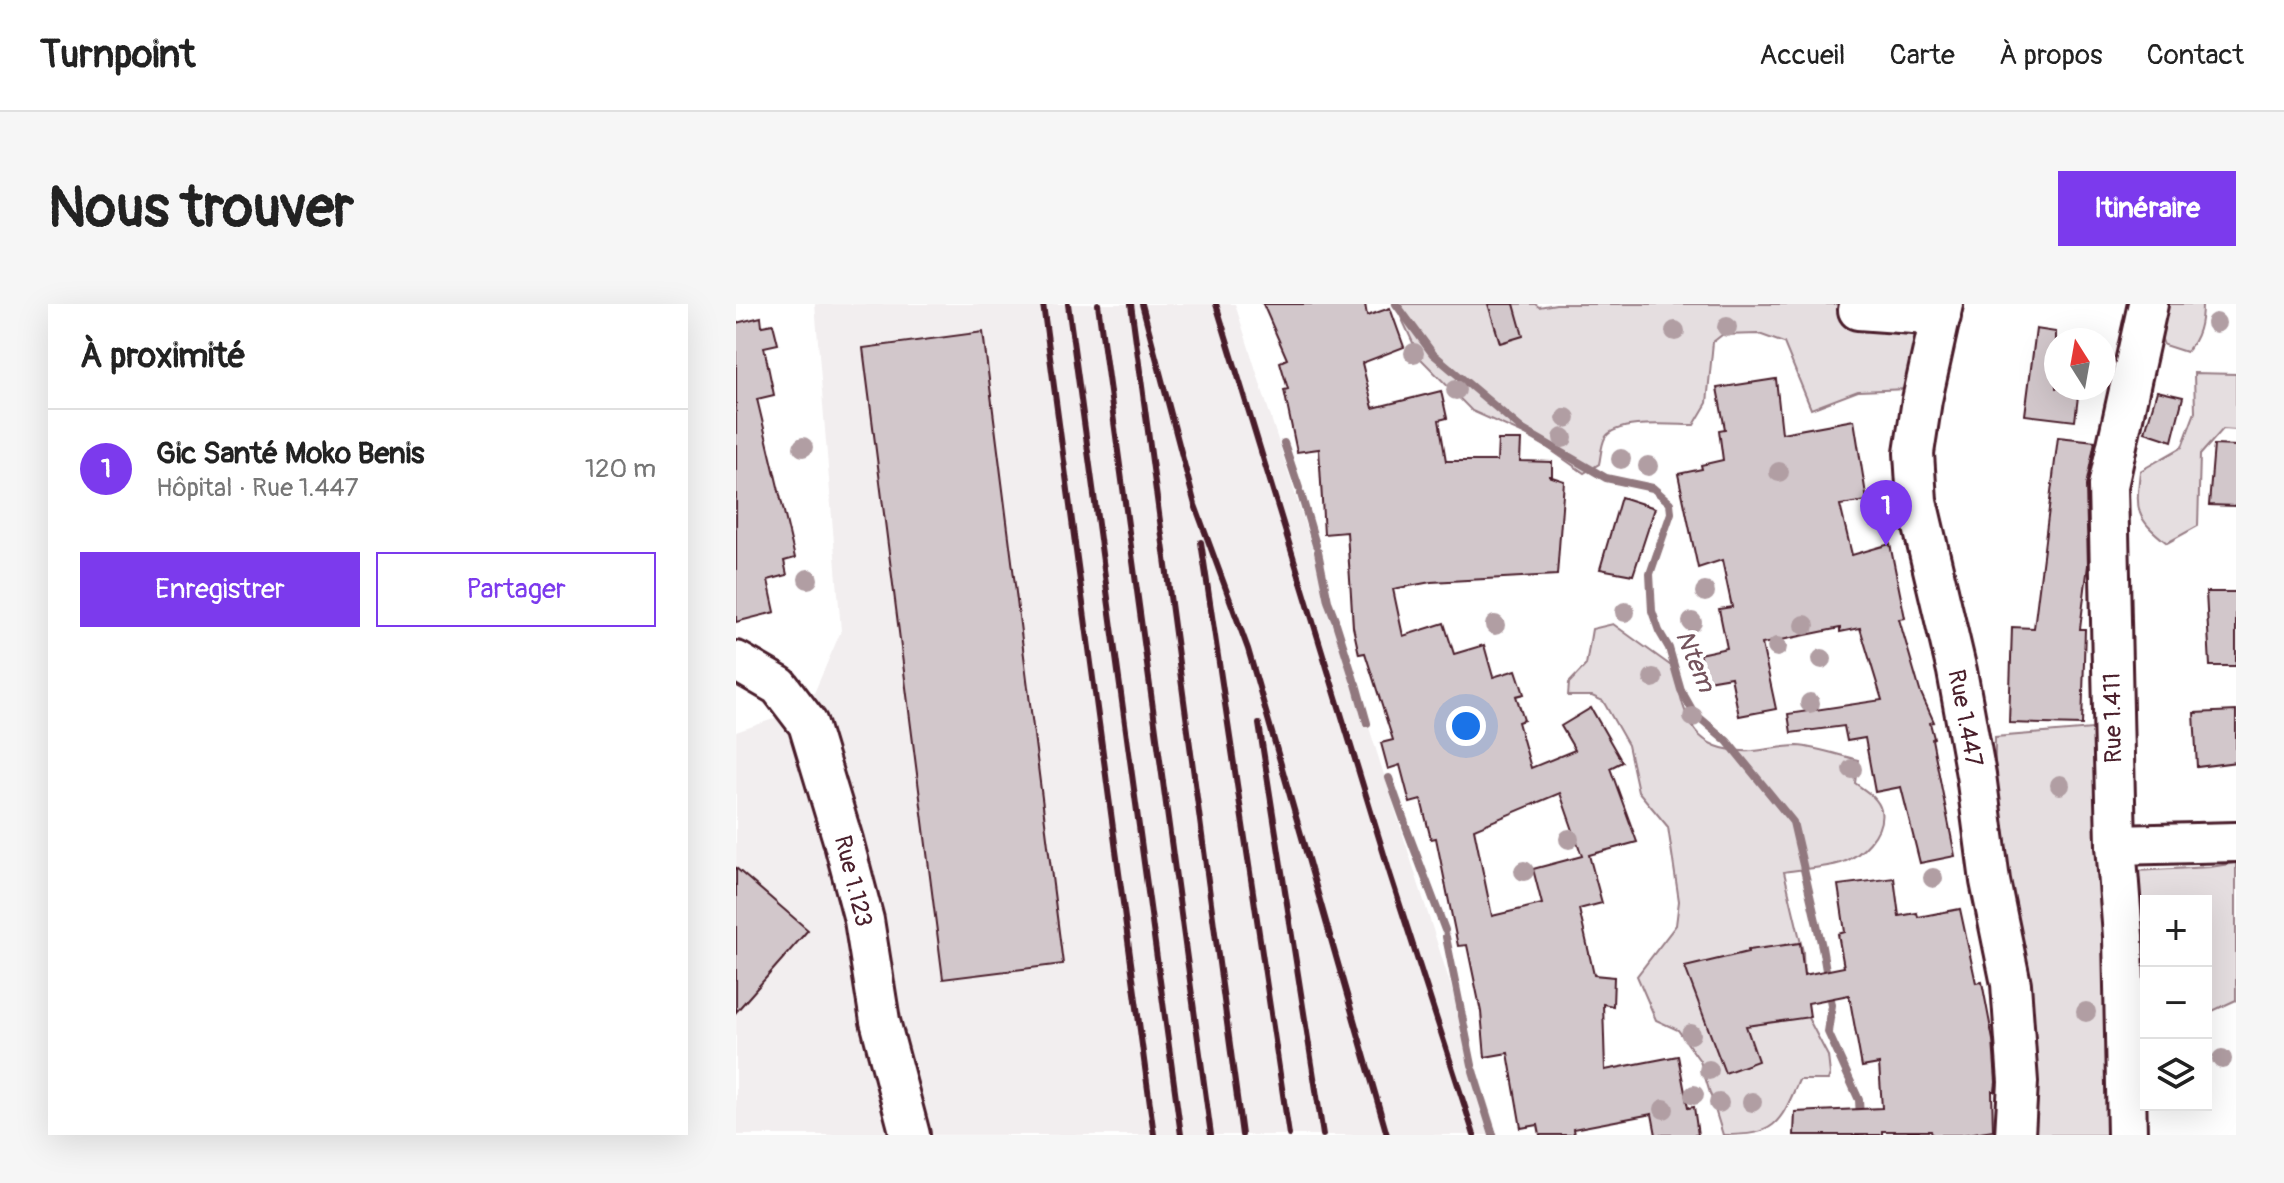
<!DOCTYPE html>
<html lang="fr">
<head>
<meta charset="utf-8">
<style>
  :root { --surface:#fff; --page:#f6f6f6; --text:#222; --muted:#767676; --line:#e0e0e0; --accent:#7c3aed }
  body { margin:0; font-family:Pangolin,sans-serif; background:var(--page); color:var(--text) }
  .controls { position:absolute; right:24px; bottom:24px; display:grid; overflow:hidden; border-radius:0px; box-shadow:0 8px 32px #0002 }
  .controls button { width:72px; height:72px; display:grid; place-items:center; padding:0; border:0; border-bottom:2px solid var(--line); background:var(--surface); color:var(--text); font:40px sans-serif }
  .compass { position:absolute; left:1308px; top:24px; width:72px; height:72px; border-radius:50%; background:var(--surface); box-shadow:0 8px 32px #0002; rotate:349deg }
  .you { position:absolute; left:730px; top:422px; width:28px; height:28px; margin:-20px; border:6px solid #fff; border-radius:50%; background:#1a73e8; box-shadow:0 0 0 12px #1a73e833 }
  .badge { display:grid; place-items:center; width:52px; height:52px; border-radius:50%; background:var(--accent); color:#fff; font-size:26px; font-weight:700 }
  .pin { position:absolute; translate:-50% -66px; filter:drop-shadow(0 2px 4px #0008) }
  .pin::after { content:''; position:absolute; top:42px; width:28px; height:24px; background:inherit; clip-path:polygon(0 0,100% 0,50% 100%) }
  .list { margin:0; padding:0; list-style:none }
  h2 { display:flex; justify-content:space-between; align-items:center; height:104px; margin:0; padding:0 32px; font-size:34px }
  h2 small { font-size:26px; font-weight:400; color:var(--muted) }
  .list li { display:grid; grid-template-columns:52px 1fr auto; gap:24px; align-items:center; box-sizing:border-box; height:120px; padding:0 32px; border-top:2px solid var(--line) }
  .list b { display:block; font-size:30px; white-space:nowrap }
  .list p { margin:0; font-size:26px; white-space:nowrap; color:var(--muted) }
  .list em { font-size:26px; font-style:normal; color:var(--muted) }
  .actions { display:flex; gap:16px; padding:24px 32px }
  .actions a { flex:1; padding:18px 0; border:2px solid var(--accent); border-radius:0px; text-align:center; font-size:28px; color:var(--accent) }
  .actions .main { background:var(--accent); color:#fff }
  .icon { flex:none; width:44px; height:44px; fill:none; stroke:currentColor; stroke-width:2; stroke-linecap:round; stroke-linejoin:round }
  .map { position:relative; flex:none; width:1500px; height:831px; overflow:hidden; border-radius:0px }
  header { display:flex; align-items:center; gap:48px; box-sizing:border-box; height:112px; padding:0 40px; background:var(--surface); border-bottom:2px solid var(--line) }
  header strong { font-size:38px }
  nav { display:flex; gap:44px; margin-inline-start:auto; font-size:28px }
  .intro { display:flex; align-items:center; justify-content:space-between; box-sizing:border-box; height:192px; padding:0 48px }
  h1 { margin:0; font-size:56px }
  .button { padding:20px 36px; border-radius:0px; background:var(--accent); color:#fff; font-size:28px; font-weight:700 }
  main { display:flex; gap:48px; padding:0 48px }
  aside { flex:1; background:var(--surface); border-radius:0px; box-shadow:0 8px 32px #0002 }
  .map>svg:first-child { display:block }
  .built { fill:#f2eeef }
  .green { fill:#e5dee0; stroke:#987e86; stroke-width:2 }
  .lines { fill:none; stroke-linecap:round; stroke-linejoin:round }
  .stream { stroke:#91787e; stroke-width:8 }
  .building { fill:#d2c7cb; stroke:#4a1f2b; stroke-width:2; fill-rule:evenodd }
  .minor-casing { stroke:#4a1f2b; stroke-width:44 }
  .minor { stroke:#fff; stroke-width:38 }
  .rail { stroke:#4a1f2b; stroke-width:6 }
  .tree { fill:#b19ea3 }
  .labels { text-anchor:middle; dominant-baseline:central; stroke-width:8; stroke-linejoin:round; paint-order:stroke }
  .street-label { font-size:24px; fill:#4a1f2b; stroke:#fff }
  .water-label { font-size:26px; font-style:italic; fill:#74535c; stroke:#fff }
</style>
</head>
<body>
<header>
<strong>Turnpoint</strong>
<nav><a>Accueil</a><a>Carte</a><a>À propos</a><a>Contact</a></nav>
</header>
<div class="intro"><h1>Nous trouver</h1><a class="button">Itinéraire</a></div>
<main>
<aside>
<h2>À proximité<small></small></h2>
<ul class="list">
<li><span class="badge">1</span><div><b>Gic Santé Moko Benis</b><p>Hôpital · Rue 1.447</p></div><em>120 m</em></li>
</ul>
<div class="actions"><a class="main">Enregistrer</a><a>Partager</a></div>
</aside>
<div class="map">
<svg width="1500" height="831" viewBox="0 0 1500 831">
  <rect width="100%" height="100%" fill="#fff"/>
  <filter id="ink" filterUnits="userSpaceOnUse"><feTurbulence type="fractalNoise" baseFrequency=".0125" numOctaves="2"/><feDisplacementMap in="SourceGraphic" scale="16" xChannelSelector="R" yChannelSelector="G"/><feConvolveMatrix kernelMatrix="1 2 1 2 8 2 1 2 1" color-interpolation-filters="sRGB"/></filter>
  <g filter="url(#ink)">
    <polygon class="built" points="79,0 499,0 762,831 0,831 0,428 72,403 105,327"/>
    <g class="green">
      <path d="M659,0H799L803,3L820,0H1201L1172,85L1122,87L1075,105L1048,39L1023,30L986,31L977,38L971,99L958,121C937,121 880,115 869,134C865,141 865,152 863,160L848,169L799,135L736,107L684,54Z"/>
      <path d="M1425,0H1466C1466,18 1463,34 1450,48L1428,41L1420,20Z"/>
      <path d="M1458,69L1500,70V126L1487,125L1464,151L1462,222L1431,239C1398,213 1400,206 1404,167L1446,143L1459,108Z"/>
      <path d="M877,320L938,364C949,414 955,450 1017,447C1031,446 1046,442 1061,442C1080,443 1102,451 1122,456L1119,479C1128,486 1142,493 1145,506C1149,529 1125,552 1105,559C1088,564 1066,565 1048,568L1067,648L1069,708L1092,752L1094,770L1092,776H1063C1043,822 1039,831 987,831L964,757L942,726L920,716L901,672L940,621L943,597L932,523L902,487L892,441L867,397L856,392H832L833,379L850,361L856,325Z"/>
      <polygon points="1368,424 1381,831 1261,831 1288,686 1258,555 1259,433"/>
      <polygon points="1500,559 1500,696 1470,710 1470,597 1410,597 1410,713 1406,712 1399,567 1474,563"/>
    </g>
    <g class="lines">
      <g class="stream">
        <polyline points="660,0 697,50 787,126 870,174 917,184 934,199 935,209 914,270 916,307 923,327 933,344 945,386 958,409 991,437 1057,518 1086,643 1096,701 1092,728 1123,796 1125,831"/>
        <polyline points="548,139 563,184"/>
        <polyline points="565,190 580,241"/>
        <polyline points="582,248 592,297 599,315"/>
        <polyline points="600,319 618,376"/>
        <polyline points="620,380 631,419"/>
        <polyline points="653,474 669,519"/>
        <polyline points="670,523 709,626"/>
        <polyline points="710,633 736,761"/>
        <polyline points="737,767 757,831"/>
      </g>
    </g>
    <g class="building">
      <path d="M527,0H629L631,12L654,4L668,43L626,59L637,104L705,87L711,114L703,116L710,157H761L762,136H785L784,157L816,158V172H813L828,177L821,271L695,278L657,285L667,332L708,319L718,350L748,341L757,373L780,366L788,390L780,392L788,416L782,418L795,464L839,446L825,422L855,404L886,458L874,464L901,538L853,551L866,599L843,605L858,671L878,673L877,702L867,700L869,766L942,752L952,804L958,803L962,831H920L916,810L837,825L838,831H804L802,821L785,824L772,749L749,753L745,708L731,641L722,642L700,534L695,535L685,496L674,499L664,461L652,465L645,439L657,436L629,349L623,350L617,323L611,228L588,230L583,145L561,148L548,86L552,85L544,58L551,55ZM824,489L846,552L797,565L806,600L756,612L738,525Z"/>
      <polygon points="752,0 778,0 787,32 764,39"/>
      <polygon points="25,13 26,22 37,20 42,40 28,43 38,91 21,95 59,254 48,257 51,271 32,276 39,308 0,318 0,19"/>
      <polygon points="1300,25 1320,28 1320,84 1343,84 1339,117 1289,111"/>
      <polygon points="247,28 327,660 207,675 127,44"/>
      <polygon points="1040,75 1046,129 1118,116 1131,197 1104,201 1116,251 1154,240 1169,314 1163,315 1184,387 1198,418 1194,419 1198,434 1196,435 1219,552 1184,559 1165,483 1139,488 1129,434 1111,437 1108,422 1055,429 1052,410 1146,396 1124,324 1104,328 1104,324 1026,340 1040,405 1003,412 995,373 971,377 963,350 991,344 983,305 996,303 986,256 962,264 942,170 966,165 965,161 987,156 983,126 989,125 981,84"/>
      <polygon points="1421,87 1447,93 1436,137 1409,128"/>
      <polygon points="1322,133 1359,137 1350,182 1352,261 1344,325 1349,325 1346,421 1273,419 1276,323 1298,324"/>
      <polygon points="1478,141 1500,142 1500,202 1473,201"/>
      <polygon points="885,193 919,204 897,271 864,265"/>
      <polygon points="1470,288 1500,288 1500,362 1474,362"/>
      <polygon points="1500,407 1500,458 1461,463 1458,409"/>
      <polygon points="0,564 72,626 0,708"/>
      <polygon points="1158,574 1163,612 1181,609 1182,613 1224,605 1240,679 1246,678 1257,736 1260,778 1259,787 1256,787 1257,826 1225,831 1196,831 1195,827 1146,827 1146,831 1058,831 1059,808 1146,804 1143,760 1126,763 1113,691 1072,699 1074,713 1010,722 1022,757 989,769 949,663 1012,648 1012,646 1064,639 1068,671 1108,663 1102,630 1109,628 1102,581"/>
    </g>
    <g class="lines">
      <g class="minor-casing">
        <g id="minor">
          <polyline points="1207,0 1186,96 1178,149 1181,197 1221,367 1240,471 1254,577 1275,680 1282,778 1279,831"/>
          <polyline points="1122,6 1205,12"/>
          <polyline points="0,357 43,382 72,420 107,536 128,616 144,717 174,831"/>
          <polyline points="1380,541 1500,538"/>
          <polyline points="1391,831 1387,632 1380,541 1372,182 1412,0"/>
        </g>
      </g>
      <use href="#minor" class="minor"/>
      <g class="rail">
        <polyline points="307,0 418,831"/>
        <polyline points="332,0 445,831"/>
        <polyline points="362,0 475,831"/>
        <polyline points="395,0 506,831"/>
        <polyline points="406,0 459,201 512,345 651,831"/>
        <polyline points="480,0 654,570 738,831"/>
        <polyline points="465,238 553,831"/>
        <polyline points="523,420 587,831"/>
      </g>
    </g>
    <g class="tree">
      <circle cx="1480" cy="19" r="10"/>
      <circle cx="991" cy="23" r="10"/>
      <circle cx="939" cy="27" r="10"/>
      <circle cx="678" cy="49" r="10"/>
      <circle cx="720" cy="86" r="10"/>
      <circle cx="830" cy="114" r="10"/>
      <circle cx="827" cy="134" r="10"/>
      <circle cx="67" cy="143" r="10"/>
      <circle cx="885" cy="155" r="10"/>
      <circle cx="912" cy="162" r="10"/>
      <circle cx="1043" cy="168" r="10"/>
      <circle cx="72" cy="275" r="10"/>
      <circle cx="969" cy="288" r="10"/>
      <circle cx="889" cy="308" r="10"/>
      <circle cx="956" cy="318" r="10"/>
      <circle cx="759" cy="321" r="10"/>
      <circle cx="1069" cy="321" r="10"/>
      <circle cx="1041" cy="343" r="10"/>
      <circle cx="1086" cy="355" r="10"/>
      <circle cx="917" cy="374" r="10"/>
      <circle cx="1074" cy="399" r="10"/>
      <circle cx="957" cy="413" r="10"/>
      <circle cx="1116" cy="465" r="10"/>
      <circle cx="1324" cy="481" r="10"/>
      <circle cx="833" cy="535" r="10"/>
      <circle cx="788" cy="567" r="10"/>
      <circle cx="1197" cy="574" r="10"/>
      <circle cx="1350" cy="708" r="10"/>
      <circle cx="955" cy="730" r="10"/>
      <circle cx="1486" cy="755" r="10"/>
      <circle cx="973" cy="766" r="10"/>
      <circle cx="958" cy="791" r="10"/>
      <circle cx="1016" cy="798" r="10"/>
      <circle cx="983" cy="799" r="10"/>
      <circle cx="928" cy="805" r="10"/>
    </g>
  </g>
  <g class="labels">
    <g class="street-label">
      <text transform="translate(1229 414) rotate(79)">Rue 1.447</text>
      <text transform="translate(1377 414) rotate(-91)">Rue 1.411</text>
      <text transform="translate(117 577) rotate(76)">Rue 1.123</text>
    </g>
    <g class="water-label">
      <text transform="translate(959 357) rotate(67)">Ntem</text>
    </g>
  </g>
</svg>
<div class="controls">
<button>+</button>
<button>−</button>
<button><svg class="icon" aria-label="layers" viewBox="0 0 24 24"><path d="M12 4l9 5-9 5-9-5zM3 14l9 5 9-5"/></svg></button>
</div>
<svg class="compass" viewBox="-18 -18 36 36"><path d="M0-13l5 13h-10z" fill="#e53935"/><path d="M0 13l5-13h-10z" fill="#767676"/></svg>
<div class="you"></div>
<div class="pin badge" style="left:1150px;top:242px">1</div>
</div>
</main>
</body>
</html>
